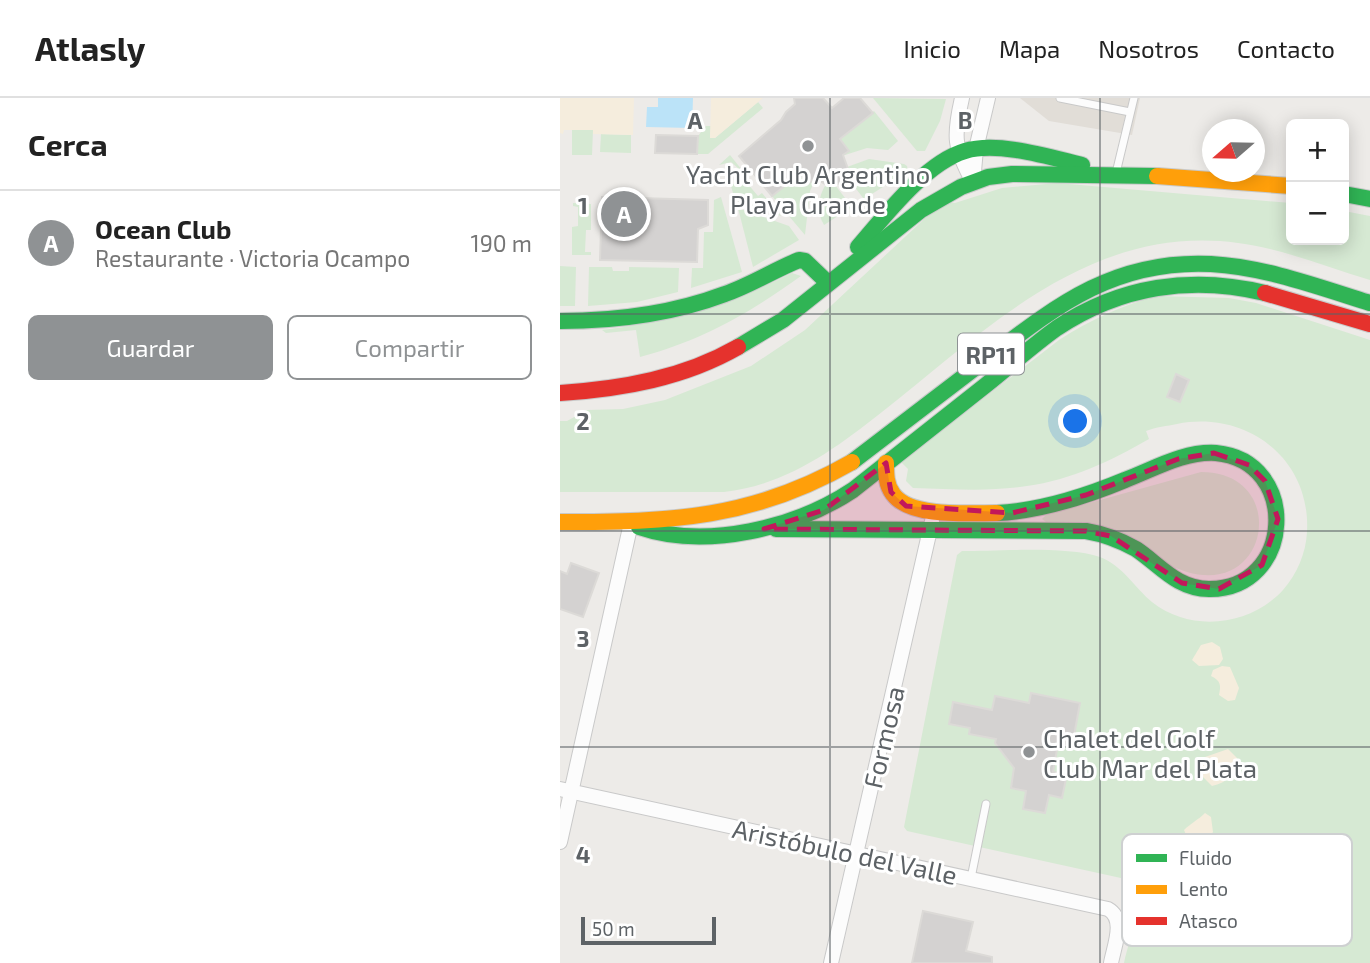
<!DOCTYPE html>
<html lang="es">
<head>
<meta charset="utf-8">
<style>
  :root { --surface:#fff; --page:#f6f6f6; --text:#222; --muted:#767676; --line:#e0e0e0; --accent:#8f9294 }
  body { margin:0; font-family:"Exo 2",sans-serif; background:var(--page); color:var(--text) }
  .controls { position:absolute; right:21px; top:21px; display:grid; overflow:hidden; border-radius:10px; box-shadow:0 4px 18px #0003 }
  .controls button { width:63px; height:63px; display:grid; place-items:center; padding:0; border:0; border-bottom:2px solid var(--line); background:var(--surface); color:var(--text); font:35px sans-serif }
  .compass { position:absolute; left:642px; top:21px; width:63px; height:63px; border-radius:50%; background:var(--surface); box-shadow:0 4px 18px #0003; rotate:250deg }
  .scale { position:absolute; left:21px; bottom:18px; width:135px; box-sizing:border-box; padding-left:7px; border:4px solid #5d6266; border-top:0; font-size:19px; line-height:24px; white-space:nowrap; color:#5d6266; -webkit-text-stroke:5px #fff; paint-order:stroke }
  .you { position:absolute; left:516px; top:324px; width:24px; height:24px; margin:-18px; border:5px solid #fff; border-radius:50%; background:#1a73e8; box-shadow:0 0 0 10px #1a73e833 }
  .badge { display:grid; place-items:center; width:46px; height:46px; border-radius:50%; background:var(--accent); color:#fff; font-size:23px; font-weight:700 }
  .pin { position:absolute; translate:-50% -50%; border:4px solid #fff; box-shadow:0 2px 7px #0006 }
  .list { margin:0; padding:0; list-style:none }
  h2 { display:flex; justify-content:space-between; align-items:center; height:91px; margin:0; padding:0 28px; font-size:30px }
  h2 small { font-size:23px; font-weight:400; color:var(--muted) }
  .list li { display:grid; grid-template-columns:46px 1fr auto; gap:21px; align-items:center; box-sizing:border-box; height:105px; padding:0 28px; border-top:2px solid var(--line) }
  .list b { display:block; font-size:26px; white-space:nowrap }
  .list p { margin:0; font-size:23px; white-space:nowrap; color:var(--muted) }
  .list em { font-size:23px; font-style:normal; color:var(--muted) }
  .actions { display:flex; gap:14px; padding:21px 28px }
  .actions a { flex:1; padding:16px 0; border:2px solid var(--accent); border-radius:10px; text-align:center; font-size:24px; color:var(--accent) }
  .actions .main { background:var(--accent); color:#fff }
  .map { position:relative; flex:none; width:810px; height:865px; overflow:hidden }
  header { display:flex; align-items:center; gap:42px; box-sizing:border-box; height:98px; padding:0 35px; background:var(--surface); border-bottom:2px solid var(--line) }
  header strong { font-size:33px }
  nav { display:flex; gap:38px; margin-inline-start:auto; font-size:24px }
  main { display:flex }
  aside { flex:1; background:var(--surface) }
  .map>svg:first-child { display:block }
  .education { fill:#e1ddd7 }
  .green { fill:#d6e9d3 }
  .sand { fill:#f5eddd }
  .water { fill:#bbe3f8 }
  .building { fill:#d4d2d1; stroke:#dcdad7; stroke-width:2 }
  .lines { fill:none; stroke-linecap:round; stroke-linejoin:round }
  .lane-casing { stroke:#c9c9c9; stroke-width:9 }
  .street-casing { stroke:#c9c9c9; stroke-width:16 }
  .fast-casing { stroke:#c9caca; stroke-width:18 }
  .slow-casing { stroke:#c9caca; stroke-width:18 }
  .jam-casing { stroke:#c9caca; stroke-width:18 }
  .lane { stroke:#fcfcfc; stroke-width:7 }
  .street { stroke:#fcfcfc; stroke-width:14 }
  .fast { stroke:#30b455; stroke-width:16 }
  .slow { stroke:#ff9f0a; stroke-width:16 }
  .jam { stroke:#e5322d; stroke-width:16 }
  .marked { fill:#c2185b; fill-opacity:0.2; stroke:#c2185b; stroke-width:5; stroke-dasharray:14 9; stroke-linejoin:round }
  .grid { fill:none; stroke:#5d6266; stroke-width:2; stroke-opacity:0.55 }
  .poi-dot { fill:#8f9294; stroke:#fff; stroke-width:2.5 }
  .labels { text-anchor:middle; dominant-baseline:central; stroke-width:6; stroke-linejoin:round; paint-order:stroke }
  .shield { fill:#fff; stroke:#8e9194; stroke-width:2 }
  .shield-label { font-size:24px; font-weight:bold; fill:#5d6266 }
  .poi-label { font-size:26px; fill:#5d6266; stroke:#fff }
  .street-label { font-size:26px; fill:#5d6266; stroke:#fff }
  .key { fill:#fff; stroke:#ced0d1; stroke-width:2 }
  .key-label { font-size:19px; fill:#5d6266 }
  .grid-label { font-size:23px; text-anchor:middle; font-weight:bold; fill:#5d6266; stroke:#fff; stroke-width:6; stroke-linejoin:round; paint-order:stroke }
</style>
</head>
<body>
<header>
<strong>Atlasly</strong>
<nav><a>Inicio</a><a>Mapa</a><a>Nosotros</a><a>Contacto</a></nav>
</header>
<main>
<aside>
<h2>Cerca<small></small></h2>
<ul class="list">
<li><span class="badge">A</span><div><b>Ocean Club</b><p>Restaurante · Victoria Ocampo</p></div><em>190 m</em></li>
</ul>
<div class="actions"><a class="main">Guardar</a><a>Compartir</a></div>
</aside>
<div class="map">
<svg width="810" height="865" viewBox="0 0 810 865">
  <rect width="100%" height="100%" fill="#edebe8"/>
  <polygon class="education" points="460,0 580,0 572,37 489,23"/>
  <g class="green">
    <polygon points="313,0 386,1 380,23 365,53 357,53"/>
    <polygon points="198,4 203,10 148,56 137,56 138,38 146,28 151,28 150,40 155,40"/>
    <polygon points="314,13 338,43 328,52 307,50 282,58 289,53 280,42"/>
    <polygon points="12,32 33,32 32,57 12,57"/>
    <polygon points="41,36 71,37 71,55 40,54"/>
    <polygon points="170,57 190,82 187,85 198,98 202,95 221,118 175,102 171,88 178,82 179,71 171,64 159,67"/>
    <polygon points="309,61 344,66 347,68 348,73 304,101 286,78 287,69"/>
    <polygon points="240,76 248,86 256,80 250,93 245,137 212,98"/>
    <path d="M497,85L731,105V142H784V113L810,118V182C767,169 723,151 678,145C531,125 427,231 322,314C274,352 226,387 164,394H0V323H7L27,312L63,311L105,302L191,268L245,232L374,112L388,104L395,105L442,90Z"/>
    <path d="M266,86L275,87L292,109L264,127C256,114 258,99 266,86Z"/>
    <polygon points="161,99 182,174 131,190 132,170 143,170 144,134 153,134 154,102"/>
    <polygon points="13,105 31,106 31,132 26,132 25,154 31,154 31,157 12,157 12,129 18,128 18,109 13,108"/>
    <polygon points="178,110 229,128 239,142 193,169"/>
    <polygon points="0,168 16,169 15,208 0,208"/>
    <polygon points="29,169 52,169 53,173 69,173 69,169 119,170 118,194 77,204 28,208"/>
    <path d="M232,175L241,178C188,216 143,242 80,259L76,232L46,235L42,232C108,224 173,205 232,175Z"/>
    <path d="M596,198L669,200L696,205L810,242V865H564C568,844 584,809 568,792L570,782L347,733L344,729L397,457L402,453C439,453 507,448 540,459C562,467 575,490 592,504C631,535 690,528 723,492C737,476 746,455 747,434C751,361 687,312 617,326C607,328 596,329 586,333L589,341C551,363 511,382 467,388C430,394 390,391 353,390L346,383L348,371L341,364L499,242C530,222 561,208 596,198Z"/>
    <path d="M641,374C729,374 711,499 627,474L486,424L482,421L486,417Z"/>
  </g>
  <g class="sand">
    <polygon points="0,0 74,0 73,37 33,36 33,32 4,32 3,36 0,35"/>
    <polygon points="151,0 203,0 155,40 150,40"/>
    <polygon points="652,544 660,549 663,561 659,567 639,568 632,562 641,547"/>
    <path d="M662,568L670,569L679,590L675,602L668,603L659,597C661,587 661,583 651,578L653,572Z"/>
    <path d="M668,651L677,660C675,677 668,684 652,688L642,678L639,666L645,659Z"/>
    <path d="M645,715L651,719L653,734L646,744H629L624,732C631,725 638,722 645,715Z"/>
  </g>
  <polygon class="water" points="98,0 133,0 132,30 86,29 87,9 98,9"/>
  <g class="building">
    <polygon points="234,0 263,0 272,10 284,0 300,0 313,15 280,41 289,53 283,57 288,71 282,85 268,88 255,80 248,86 240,76 212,98 179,58 221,22 226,14 235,6"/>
    <polygon points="96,37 138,38 137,56 95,55"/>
    <polygon points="42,99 148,102 148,127 138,131 137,164 40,162"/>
    <polygon points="616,276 629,282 620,304 607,299"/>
    <polygon points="11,465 39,475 23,519 0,511 0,473 7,476"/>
    <polygon points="471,595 520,605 512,649 498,646 493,674 507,676 502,700 489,697 485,715 463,711 466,693 451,690 454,670 435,645 436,641 409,636 410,630 389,626 393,604 432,612 435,598 469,605"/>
    <polygon points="363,813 413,824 406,853 432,859 432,865 352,865"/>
  </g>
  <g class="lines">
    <g class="lane-casing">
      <g id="lane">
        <polyline points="500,0 570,14"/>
        <polyline points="556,75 574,0"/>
        <polyline points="411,780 426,706"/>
      </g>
    </g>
    <g class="street-casing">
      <g id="street">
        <path d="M402,0C393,39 394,49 413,84"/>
        <polyline points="413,84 416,51 428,0"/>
        <path d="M0,691L548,811C566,821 554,848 551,865"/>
        <polyline points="0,744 71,425"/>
        <polyline points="271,865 372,423"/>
      </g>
    </g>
    <g class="fast-casing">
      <g id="fast">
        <polyline points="784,96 810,101"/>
        <path d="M298,149C325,118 365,65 405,53C438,43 489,59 522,67"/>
        <path d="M0,223C57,223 112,216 165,196C191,187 214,172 239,162L245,163L267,184"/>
        <polyline points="178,249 223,222 361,112 401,89 428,79 452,76 597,78"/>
        <path d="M292,364C333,333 374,301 415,270C490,213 549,161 651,166C705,169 759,189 810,205"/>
        <path d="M79,429C146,452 236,430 293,392C337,357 382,322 426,287C450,268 473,247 497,230C560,188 632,177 705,195"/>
        <path d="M216,431L526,433C544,436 560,442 576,451C600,467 617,491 649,491C734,492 741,363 656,355C624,353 594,371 565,382C524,399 481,413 437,415"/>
      </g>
    </g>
    <g class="slow-casing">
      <g id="slow">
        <polyline points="597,78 731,88"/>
        <path d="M326,365C326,376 326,387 333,396C350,420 410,415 437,415"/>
        <path d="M0,424C111,424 193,421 292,364"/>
      </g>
    </g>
    <g class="jam-casing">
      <g id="jam">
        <polyline points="705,195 810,226"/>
        <path d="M0,295C62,291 124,280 178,249"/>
      </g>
    </g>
    <use href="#lane" class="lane"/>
    <use href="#street" class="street"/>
    <use href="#fast" class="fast"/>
    <use href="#slow" class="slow"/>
    <use href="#jam" class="jam"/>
  </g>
  <path class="marked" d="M654,355L689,367L705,383L718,421L702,467L659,491L622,485L551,438L526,433L204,431L264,412L326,365L331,394L346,408L452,415L526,397L618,361Z"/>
  <path class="grid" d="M270,0V865M540,0V865M0,216H810M0,433H810M0,649H810"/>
  <g class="poi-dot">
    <circle cx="248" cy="48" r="7"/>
    <circle cx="469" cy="654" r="7"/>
  </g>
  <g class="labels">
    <rect class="shield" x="398" y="235.5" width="66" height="41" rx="5"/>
    <g class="shield-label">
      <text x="431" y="256">RP11</text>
    </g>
    <g class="poi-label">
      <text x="248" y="75">Yacht Club Argentino<tspan x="248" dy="30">Playa Grande</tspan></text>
      <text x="483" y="639" text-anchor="start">Chalet del Golf<tspan x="483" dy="30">Club Mar del Plata</tspan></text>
    </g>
    <g class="street-label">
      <text transform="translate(323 639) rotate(-77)">Formosa</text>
      <text transform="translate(285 753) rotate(12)">Aristóbulo del Valle</text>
    </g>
  </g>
  <rect x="562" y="736" width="230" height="112" rx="10" class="key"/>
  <rect x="576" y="756" width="31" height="8" fill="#30b455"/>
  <rect x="576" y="787" width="31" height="9" fill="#ff9f0a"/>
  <rect x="576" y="819" width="31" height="8" fill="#e5322d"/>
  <g class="key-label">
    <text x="619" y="767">Fluido</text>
    <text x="619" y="798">Lento</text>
    <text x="619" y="830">Atasco</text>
  </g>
  <g class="grid-label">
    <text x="135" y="31">A</text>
    <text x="405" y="31">B</text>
    <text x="23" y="116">1</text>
    <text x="23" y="332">2</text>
    <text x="23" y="549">3</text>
    <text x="23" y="765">4</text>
  </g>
</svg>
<div class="controls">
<button>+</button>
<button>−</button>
</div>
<svg class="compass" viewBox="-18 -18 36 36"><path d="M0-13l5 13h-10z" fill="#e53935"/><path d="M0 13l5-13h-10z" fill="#767676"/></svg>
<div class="scale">50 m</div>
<div class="you"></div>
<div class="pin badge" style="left:64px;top:116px">A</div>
</div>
</main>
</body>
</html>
